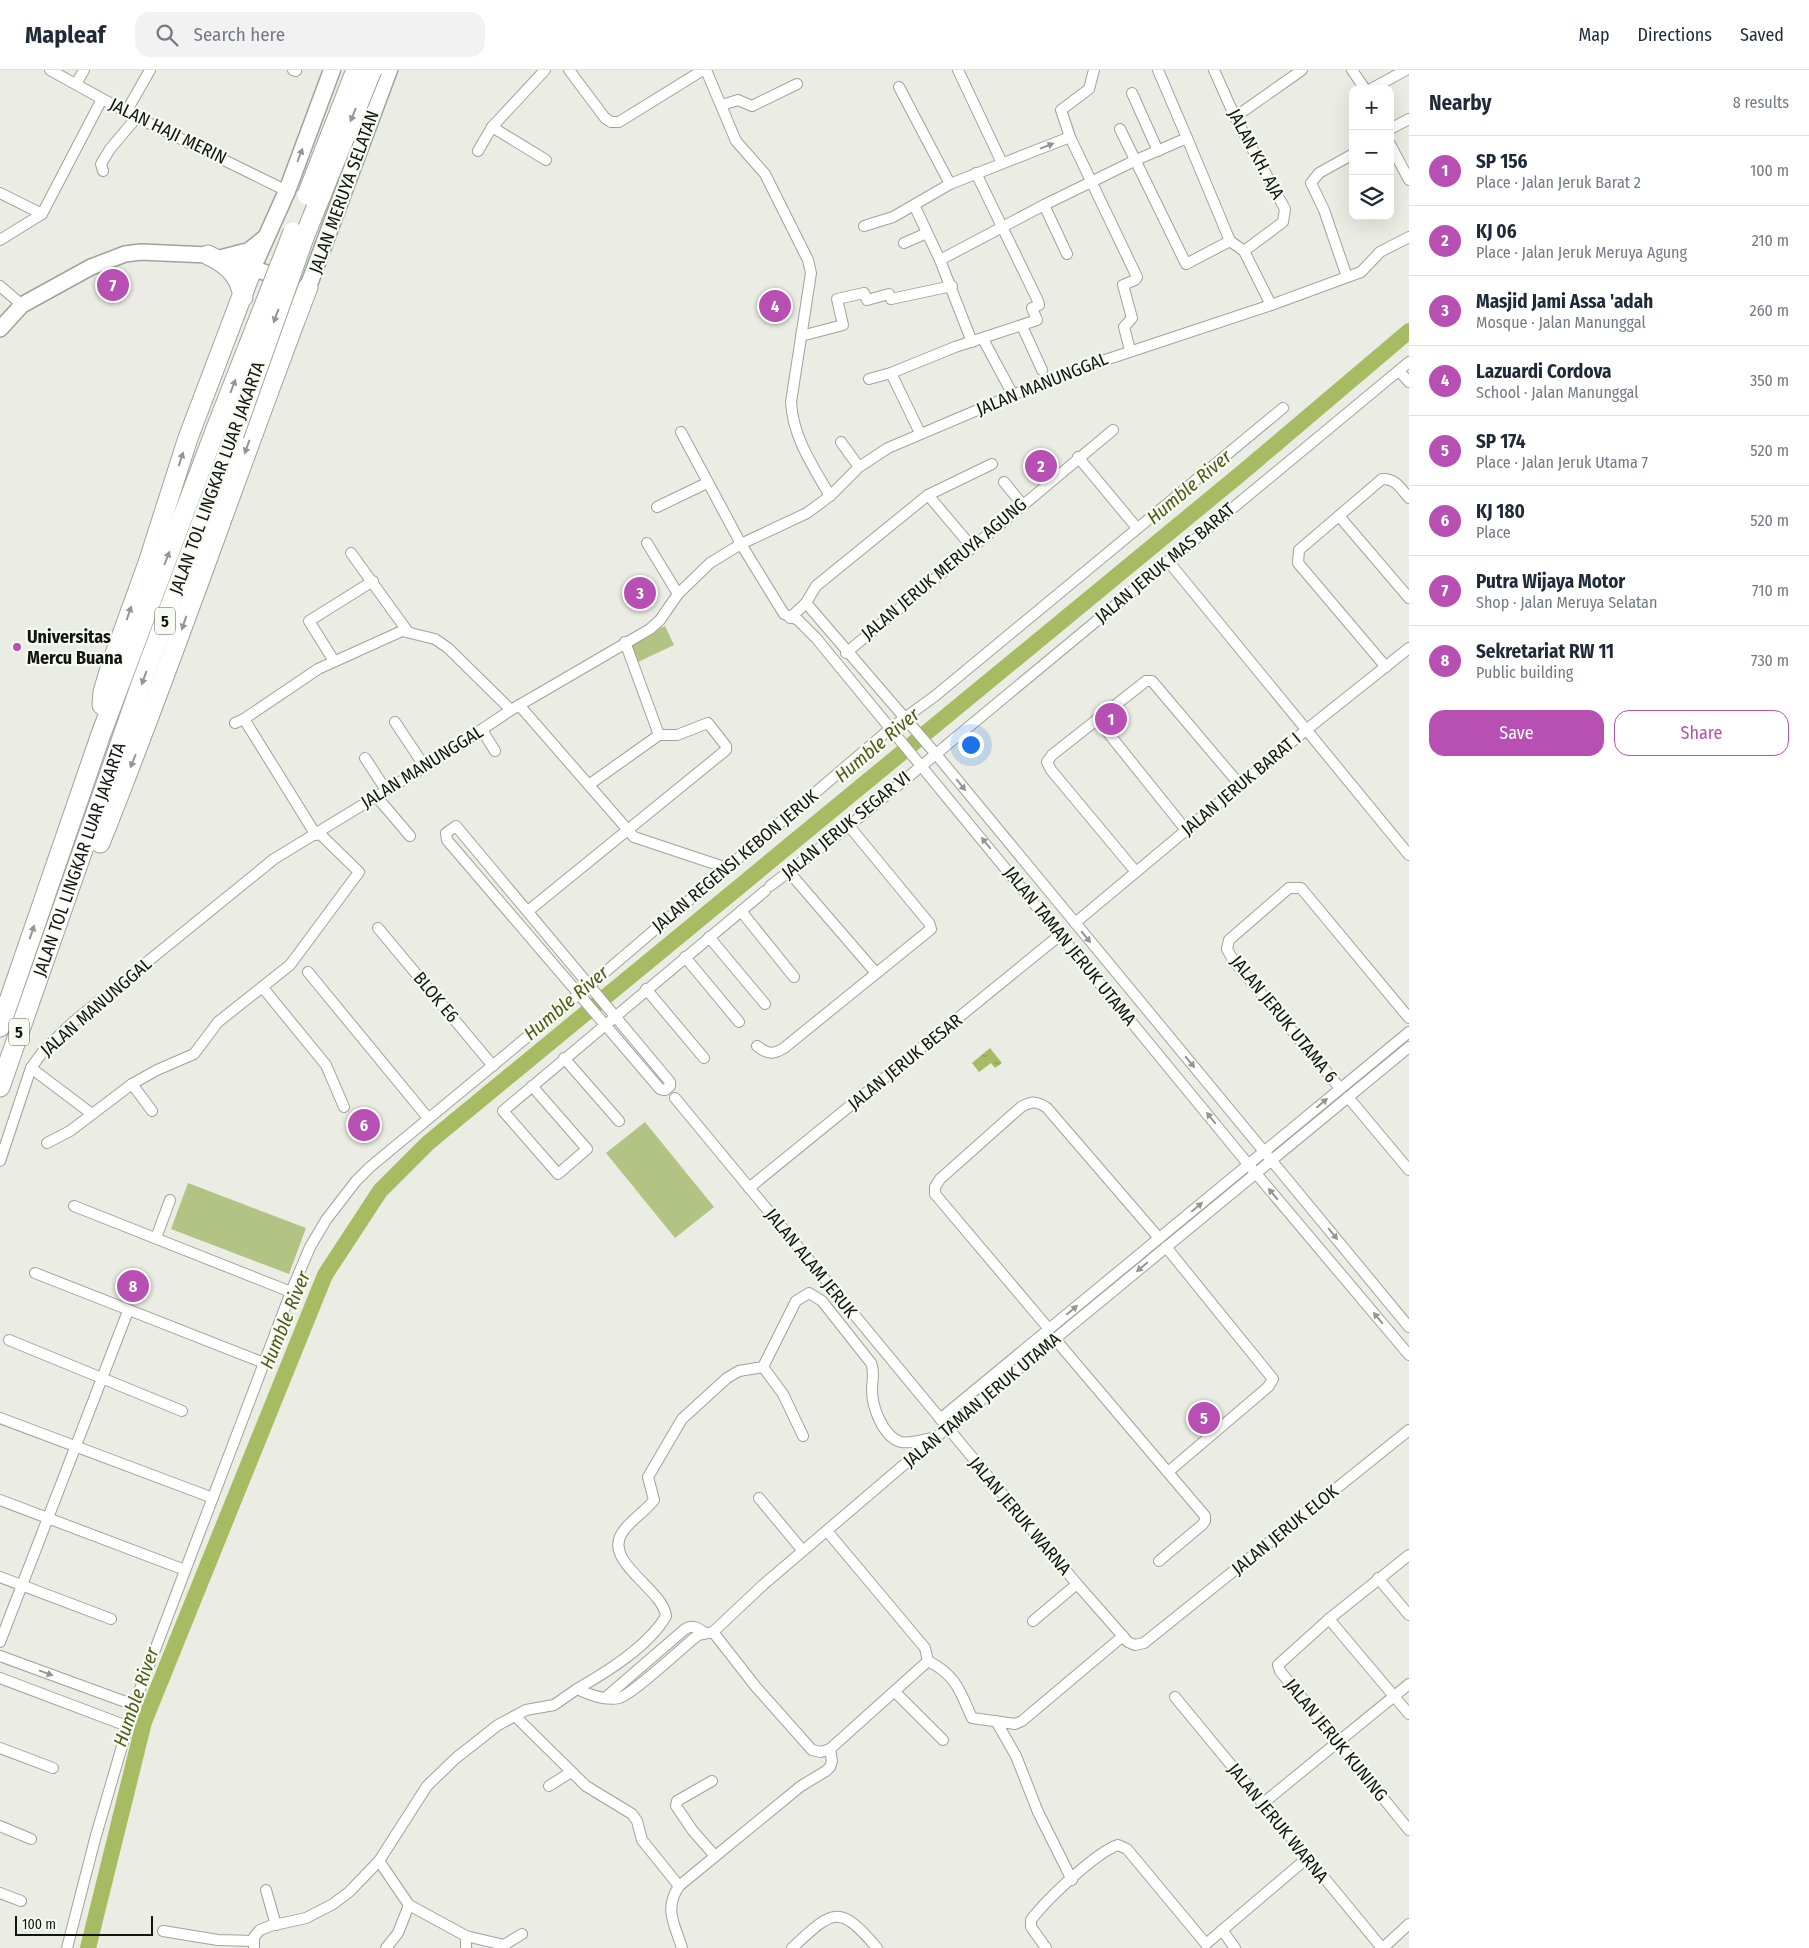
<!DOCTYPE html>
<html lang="en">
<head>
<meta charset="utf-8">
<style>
  :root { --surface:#fff; --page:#f2f2f3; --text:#1f2937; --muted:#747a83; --line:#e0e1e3; --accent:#b850b3 }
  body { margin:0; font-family:"Fira Sans Condensed",sans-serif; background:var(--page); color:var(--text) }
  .controls { position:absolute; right:15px; top:15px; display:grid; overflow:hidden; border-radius:10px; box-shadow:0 5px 20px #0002 }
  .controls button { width:45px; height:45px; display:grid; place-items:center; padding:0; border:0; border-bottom:1px solid var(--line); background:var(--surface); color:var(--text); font:25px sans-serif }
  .scale { position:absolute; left:15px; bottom:12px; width:138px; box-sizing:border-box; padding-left:5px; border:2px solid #141512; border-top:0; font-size:14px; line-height:18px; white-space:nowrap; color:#141512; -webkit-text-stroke:4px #f8fbf2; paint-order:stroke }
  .you { position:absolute; left:970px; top:674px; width:18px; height:18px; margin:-12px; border:4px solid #fff; border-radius:50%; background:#1a73e8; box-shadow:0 0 0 8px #1a73e833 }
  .badge { display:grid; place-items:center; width:32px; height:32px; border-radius:50%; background:var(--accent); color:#fff; font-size:16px; font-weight:700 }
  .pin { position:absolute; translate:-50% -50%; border:2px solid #fff; box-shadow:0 1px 5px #0006 }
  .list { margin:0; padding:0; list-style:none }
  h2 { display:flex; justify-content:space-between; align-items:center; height:65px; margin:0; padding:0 20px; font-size:21px }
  h2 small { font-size:16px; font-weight:400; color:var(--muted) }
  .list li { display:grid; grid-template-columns:32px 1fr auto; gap:15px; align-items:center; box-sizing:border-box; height:70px; padding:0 20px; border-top:1px solid var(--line) }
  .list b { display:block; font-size:19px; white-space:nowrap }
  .list p { margin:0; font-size:16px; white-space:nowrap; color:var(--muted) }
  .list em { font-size:16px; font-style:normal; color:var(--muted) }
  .actions { display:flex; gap:10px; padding:15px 20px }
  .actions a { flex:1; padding:11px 0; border:1px solid var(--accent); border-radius:15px; text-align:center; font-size:18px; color:var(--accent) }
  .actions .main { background:var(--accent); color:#fff }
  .icon { flex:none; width:28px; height:28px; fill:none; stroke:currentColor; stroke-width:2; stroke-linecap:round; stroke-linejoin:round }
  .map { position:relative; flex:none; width:1409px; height:1878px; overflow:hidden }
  header { display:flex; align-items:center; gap:30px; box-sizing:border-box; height:70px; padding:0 25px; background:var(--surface); border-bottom:1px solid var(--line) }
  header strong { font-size:24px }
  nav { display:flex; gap:28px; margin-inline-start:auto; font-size:18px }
  .search { width:350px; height:45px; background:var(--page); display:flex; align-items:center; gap:12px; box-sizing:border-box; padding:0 18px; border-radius:15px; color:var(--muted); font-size:19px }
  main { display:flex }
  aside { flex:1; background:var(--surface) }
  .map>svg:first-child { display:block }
  .pitch { fill:#b3c383 }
  .water { fill:url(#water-ripples) }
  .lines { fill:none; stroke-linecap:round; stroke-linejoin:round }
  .river { stroke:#a7bb63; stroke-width:16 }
  .street-casing { stroke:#a0a39a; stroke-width:12 }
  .secondary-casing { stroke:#a0a39a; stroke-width:18 }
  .primary-casing { stroke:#a0a39a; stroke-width:19 }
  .highway-casing { stroke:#a0a39a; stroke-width:21 }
  .street { stroke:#fff; stroke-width:10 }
  .secondary { stroke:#fff; stroke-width:15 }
  .primary { stroke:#fff; stroke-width:16 }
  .highway { stroke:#fff; stroke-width:19 }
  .highway-bridge-casing { stroke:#a0a39a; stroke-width:21; stroke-linecap:butt }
  .highway-bridge { stroke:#fff; stroke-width:19 }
  .oneway { fill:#959694 }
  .poi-dot { fill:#b850b3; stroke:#f8fbf2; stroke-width:2 }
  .labels { text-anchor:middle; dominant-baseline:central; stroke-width:4.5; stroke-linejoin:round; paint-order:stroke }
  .shield { fill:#f8fbf2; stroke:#585a55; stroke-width:1 }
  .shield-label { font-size:16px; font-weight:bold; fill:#141512 }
  .street-label { font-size:18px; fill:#141512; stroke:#f8fbf2 }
  .poi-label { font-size:18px; font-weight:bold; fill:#141512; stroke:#f8fbf2; text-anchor:start }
  .water-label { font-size:19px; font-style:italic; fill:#4d591a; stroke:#f8fbf2 }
</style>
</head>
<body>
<header>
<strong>Mapleaf</strong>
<div class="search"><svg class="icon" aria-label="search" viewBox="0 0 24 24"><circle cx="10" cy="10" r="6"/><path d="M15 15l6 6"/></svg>Search here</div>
<nav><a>Map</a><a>Directions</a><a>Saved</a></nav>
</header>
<main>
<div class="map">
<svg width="1409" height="1878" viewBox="0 0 1409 1878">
  <defs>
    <pattern id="water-ripples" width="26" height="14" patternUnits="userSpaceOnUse" patternTransform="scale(1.25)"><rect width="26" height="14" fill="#a7bb63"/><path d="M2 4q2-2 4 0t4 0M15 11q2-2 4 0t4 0" fill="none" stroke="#8fa055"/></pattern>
  </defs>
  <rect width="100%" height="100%" fill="#ebede4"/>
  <g class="pitch">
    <polygon points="665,556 674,575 638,592 629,573"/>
    <polygon points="645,1052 714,1137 675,1168 606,1083"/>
    <polygon points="188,1113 306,1158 289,1204 171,1159"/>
  </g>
  <polygon class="water" points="990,978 1002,993 995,998 991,993 979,1002 972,993"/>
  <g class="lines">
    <polyline class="river" points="88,1878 144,1652 325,1205 380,1121 428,1073 1244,401 1409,261"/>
    <g class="street-casing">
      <g id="street">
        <polyline points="50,0 126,42 287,121"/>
        <polyline points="293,0 296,1"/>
        <polyline points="569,0 605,48 611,52 619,52 703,0"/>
        <path d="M706,0L736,71L765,104L808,190L811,203L791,332C793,368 813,396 830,426"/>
        <polyline points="958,0 1002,93"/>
        <polyline points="1158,0 1187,68"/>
        <polyline points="1214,0 1235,47 1285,139 1283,152 1244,181"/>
        <polyline points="1352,0 1365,19"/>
        <polyline points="76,14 84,0"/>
        <polyline points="899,17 950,114"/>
        <polyline points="1371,19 1406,0"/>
        <polyline points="1132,23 1158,81"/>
        <polyline points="722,35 738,30 752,36 797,14"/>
        <polyline points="126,42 150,0"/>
        <polyline points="1235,47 1302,0"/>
        <polyline points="492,57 546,90"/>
        <polyline points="1120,59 1186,194 1230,171"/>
        <polyline points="1390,59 1409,49"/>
        <polyline points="1070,67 1061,40 1089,19 1094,0"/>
        <polyline points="1390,74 1409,110"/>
        <polyline points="478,81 492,57 545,0"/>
        <polyline points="103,101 101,94 110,79 137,47"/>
        <polyline points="0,123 42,144"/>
        <polyline points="914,135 940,190"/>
        <polyline points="1044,135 1067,184"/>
        <polyline points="864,156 893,147 950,114 1070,67 1137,207 1135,210 1123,215 1132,248 1124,257 1130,280"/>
        <polyline points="0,170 42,144 102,29"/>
        <polyline points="904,173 927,163"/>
        <polyline points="1347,207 1324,140 1311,113 1319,103 1353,84"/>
        <polyline points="0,216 22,235"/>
        <polyline points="1022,256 1042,300"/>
        <polyline points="801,266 843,255 837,229 864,223 867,230 889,224 891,229 952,216"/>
        <polyline points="983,269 1013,325"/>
        <polyline points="972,272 940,190 1044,135 1136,90 1187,68 1230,171 1244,181 1271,235"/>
        <polyline points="1399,301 1409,312"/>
        <polyline points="891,303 920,363"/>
        <polyline points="869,309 891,303 955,277 1037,250 1032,238 1039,235 1038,231 976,103"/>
        <polyline points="681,362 741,474 784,544 798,550 816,568 1248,1094 1409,1285"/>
        <polyline points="841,372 859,397"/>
        <polyline points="1078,387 1137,458"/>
        <polyline points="1004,412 1022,434"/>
        <polyline points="928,425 971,476"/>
        <polyline points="657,437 707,413"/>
        <polyline points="1339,446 1409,528"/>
        <polyline points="647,473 678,524"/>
        <polyline points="351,483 408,562"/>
        <polyline points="1168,491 1409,785"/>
        <polyline points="806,533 935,683 1409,1257"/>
        <polyline points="790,548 806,533 816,516 928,425 992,394"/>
        <polyline points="846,583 1113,360"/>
        <polyline points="334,591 309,551 373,511"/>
        <path d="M1386,597L1298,493L1299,480L1382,409C1396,408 1401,419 1409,428"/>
        <polyline points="519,635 634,767 727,798"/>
        <polyline points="244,649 316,765"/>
        <polyline points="1097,649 1186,760"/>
        <polyline points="395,652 425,697"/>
        <polyline points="235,653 244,649 318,599 402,561 435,569 448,578 511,640"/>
        <polyline points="482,660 495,681"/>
        <polyline points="365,688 386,720"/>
        <polyline points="590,714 659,665 625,572"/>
        <polyline points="376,726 410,766"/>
        <polygon points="456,756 670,1012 670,1016 665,1020 660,1019 447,770 446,763"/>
        <polyline points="789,802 876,903"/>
        <polyline points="1136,802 1051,700 1047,692 1052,685 1146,611 1152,611 1240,715"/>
        <polyline points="770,816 849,756 1409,292"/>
        <polyline points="528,841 726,680 726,676 708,653 677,665 659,665"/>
        <polyline points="741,841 794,907"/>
        <polyline points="1075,853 1306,660 1409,578"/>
        <polyline points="378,858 493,996"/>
        <polyline points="709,867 765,934"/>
        <polyline points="685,887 739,952"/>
        <polyline points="308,902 428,1048"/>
        <polyline points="263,918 326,995 344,1037"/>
        <polyline points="646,919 704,988"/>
        <path d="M757,976C767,984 773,985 784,978L931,859L929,853L849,756"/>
        <polyline points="564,988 619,1051"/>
        <polyline points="31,998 92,1044"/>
        <polyline points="132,1014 152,1041"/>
        <polyline points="532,1016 587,1079 558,1104 503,1041 765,821"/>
        <polyline points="1340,1018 1233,890 1227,879 1229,870 1289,818 1301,818 1409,948"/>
        <polyline points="1348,1027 1409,1100"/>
        <polyline points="675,1028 1077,1514 1128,1572 1135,1575 1144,1573 1409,1360"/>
        <polyline points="47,1073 70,1061 132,1014 157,1000 194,984 218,952 290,895 359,802 319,763"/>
        <polyline points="0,1091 31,998 44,980 72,953 274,789 436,690 511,640 650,559 660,550 678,524 710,493 741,474 807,443 830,426 859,397 888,378 1060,305 1271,235 1361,202 1380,182 1409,167"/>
        <polyline points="749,1118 1060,865"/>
        <polyline points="74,1136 291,1222"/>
        <polyline points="156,1168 170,1130"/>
        <polyline points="1166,1177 1273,1309 1268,1317 1168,1402"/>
        <polyline points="35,1203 264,1293"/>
        <path d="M1049,1259L935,1124V1117L940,1109L1021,1037C1032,1031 1037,1031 1047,1038L1159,1168"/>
        <polyline points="1055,1269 1205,1446 1205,1451 1202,1455 1159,1491"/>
        <polyline points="9,1270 182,1341"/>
        <polyline points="763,1297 783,1324 803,1366"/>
        <polyline points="0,1348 213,1428"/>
        <polyline points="940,1349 1409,962"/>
        <polyline points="759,1428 803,1481"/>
        <polyline points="0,1430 185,1500"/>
        <polyline points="1409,1485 1329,1549 1278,1595 1280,1601 1409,1760"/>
        <polyline points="0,1507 111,1549"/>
        <polyline points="1378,1508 1409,1545"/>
        <polyline points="1329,1549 1409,1644"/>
        <polyline points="1033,1551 1077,1514"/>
        <polyline points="713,1562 756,1617 812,1680 821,1682 830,1679 928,1591 925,1578 827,1461"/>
        <polyline points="0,1572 128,1241"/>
        <polyline points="0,1586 134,1635"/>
        <path d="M928,1591C956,1605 960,1621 972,1648L1015,1654L1022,1651L1123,1566"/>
        <polyline points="0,1608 127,1656"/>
        <path d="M577,1619C607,1602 649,1576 666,1546C663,1519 603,1492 622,1463C630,1450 645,1442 654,1430L648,1407L682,1349L727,1308L739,1301L763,1297L796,1231L809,1223L822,1231L871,1293C875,1302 872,1310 872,1320C872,1337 883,1367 901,1372C911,1374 926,1369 936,1367"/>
        <polyline points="895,1622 943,1670"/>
        <polyline points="1175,1627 1382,1878"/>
        <path d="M605,1628L685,1559C693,1554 698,1558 705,1563"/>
        <polyline points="515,1646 586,1716 632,1744 637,1751 642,1770 679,1816"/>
        <polyline points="996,1651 1016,1686 1038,1742 1072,1810"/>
        <polyline points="0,1678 53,1698"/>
        <polyline points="712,1711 677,1731 676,1736 693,1761 715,1786"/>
        <polyline points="549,1716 571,1702"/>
        <polyline points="1262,1734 1409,1614"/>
        <polyline points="0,1756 31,1769"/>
        <polyline points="379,1791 409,1835 466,1866 504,1875 522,1864"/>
        <polyline points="266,1820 276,1855"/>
        <polyline points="0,1823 21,1831"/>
        <polyline points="1222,1860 1235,1878"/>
        <polyline points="163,1861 218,1870 254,1871"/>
        <polyline points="67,1878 95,1769 134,1635 291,1222 310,1177 326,1150 356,1111 370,1097 590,915 891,658 935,626 1283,338"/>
        <path d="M254,1878V1867L260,1860L270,1856L306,1848L333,1834L349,1822L379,1791L427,1716L456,1688L498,1655L526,1640L554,1635L577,1619C590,1625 605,1631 619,1628C632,1625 684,1576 698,1565L713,1562L763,1515L947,1358L1409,977"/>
        <polyline points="386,1878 398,1863 409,1835"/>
        <polyline points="466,1878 466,1866"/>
        <path d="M682,1878C674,1853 664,1839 679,1816L801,1716L826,1701L830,1697L832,1691L830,1679"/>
        <path d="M792,1878C833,1840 839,1833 877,1878"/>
        <path d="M1046,1878L1031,1857V1850C1046,1830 1095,1783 1118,1775L1127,1779L1206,1874L1306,1789"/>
        <polyline points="1383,1878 1409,1854"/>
      </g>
    </g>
    <g class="secondary-casing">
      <polyline id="secondary" points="0,259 22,235 91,197 125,184 141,182 208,185 287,209"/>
    </g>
    <g class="primary-casing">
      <g id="primary">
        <polyline points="222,188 249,181 264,169"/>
        <polyline points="253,197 287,121 332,0"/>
        <polyline points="308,217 389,0"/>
      </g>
    </g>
    <g class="highway-casing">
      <g id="highway">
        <path d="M208,185C227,194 240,205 243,227"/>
        <polyline points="102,635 103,622 111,595 148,493 188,368 253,197"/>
        <path d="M100,773C174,589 237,402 308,217"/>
        <polyline points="0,957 101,664 215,361"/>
        <path id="s1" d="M0,1017L141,614L234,365"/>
      </g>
    </g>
    <use href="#street" class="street"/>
    <use href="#secondary" class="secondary"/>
    <use href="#primary" class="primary"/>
    <use href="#highway" class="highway"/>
    <g class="highway-bridge-casing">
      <g id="highway-bridge">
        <polyline points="307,125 356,0"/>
        <polyline points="215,361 293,162"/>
        <polyline points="234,365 305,165 372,0"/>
      </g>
    </g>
    <use href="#highway-bridge" class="highway-bridge"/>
  </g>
  <defs><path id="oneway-solid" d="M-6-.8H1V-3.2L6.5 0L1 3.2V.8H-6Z" transform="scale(1.25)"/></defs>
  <g class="oneway">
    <use href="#oneway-solid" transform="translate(353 45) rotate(112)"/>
    <use href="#oneway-solid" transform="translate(1047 76) rotate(-21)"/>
    <use href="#oneway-solid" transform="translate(300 85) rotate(-69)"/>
    <use href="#oneway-solid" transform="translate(276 246) rotate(110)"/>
    <use href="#oneway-solid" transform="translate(233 316) rotate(-69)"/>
    <use href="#oneway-solid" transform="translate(247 377) rotate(110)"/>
    <use href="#oneway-solid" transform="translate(181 389) rotate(-72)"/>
    <use href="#oneway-solid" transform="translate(167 488) rotate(-69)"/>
    <use href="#oneway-solid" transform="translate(129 543) rotate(-71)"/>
    <use href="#oneway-solid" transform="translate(184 553) rotate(109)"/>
    <use href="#oneway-solid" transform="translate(144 608) rotate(110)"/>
    <use href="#oneway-solid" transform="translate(133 691) rotate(112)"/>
    <use href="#oneway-solid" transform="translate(961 715) rotate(51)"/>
    <use href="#oneway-solid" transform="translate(986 773) rotate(-129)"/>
    <use href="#oneway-solid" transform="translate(32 862) rotate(-71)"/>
    <use href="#oneway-solid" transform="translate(1086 867) rotate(50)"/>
    <use href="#oneway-solid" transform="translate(1190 992) rotate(50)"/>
    <use href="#oneway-solid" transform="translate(1322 1033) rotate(-40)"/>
    <use href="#oneway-solid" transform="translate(1211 1048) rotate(-129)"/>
    <use href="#oneway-solid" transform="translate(1273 1124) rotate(-130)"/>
    <use href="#oneway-solid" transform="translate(1197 1137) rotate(-40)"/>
    <use href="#oneway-solid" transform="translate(1333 1164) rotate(51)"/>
    <use href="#oneway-solid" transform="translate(1142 1197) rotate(140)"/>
    <use href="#oneway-solid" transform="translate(1072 1240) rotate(-40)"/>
    <use href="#oneway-solid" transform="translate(1378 1248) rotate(-130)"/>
    <use href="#oneway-solid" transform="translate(46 1603) rotate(20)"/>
  </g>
  <circle class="poi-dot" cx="17" cy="577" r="5"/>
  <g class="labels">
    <g class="shield">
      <rect x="155" y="537.5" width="20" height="27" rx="4"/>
      <rect x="9" y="948.5" width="20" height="27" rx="4"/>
    </g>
    <g class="shield-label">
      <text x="165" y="551">5</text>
      <text x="19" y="962">5</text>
    </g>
    <g class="street-label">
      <text transform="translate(168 61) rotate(26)">JALAN HAJI MERIN</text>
      <text transform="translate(1256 84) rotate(62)">JALAN KH. AJA</text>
      <text transform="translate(344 122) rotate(-70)">JALAN MERUYA SELATAN</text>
      <text transform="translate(1042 314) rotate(-22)">JALAN MANUNGGAL</text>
      <text transform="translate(217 408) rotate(-70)">JALAN TOL LINGKAR LUAR JAKARTA</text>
      <text transform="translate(1165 493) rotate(-40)">JALAN JERUK MAS BARAT</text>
      <text transform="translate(944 499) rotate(-40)">JALAN JERUK MERUYA AGUNG</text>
      <text transform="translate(422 697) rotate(-32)">JALAN MANUNGGAL</text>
      <text transform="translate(1241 714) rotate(-40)">JALAN JERUK BARAT I</text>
      <text transform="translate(846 755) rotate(-39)">JALAN JERUK SEGAR VI</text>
      <text stroke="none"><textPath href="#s1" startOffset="241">JALAN TOL LINGKAR LUAR JAKARTA</textPath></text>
      <text transform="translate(735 791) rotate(-40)">JALAN REGENSI KEBON JERUK</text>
      <text transform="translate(1070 876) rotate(51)">JALAN TAMAN JERUK UTAMA</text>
      <text transform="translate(436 927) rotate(50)">BLOK E6</text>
      <text transform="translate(96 937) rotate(-41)">JALAN MANUNGGAL</text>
      <text transform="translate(1284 949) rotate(51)">JALAN JERUK UTAMA 6</text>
      <text transform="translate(905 992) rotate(-39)">JALAN JERUK BESAR</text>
      <text transform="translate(811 1193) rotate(51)">JALAN ALAM JERUK</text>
      <text transform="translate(982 1330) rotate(-40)">JALAN TAMAN JERUK UTAMA</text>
      <text transform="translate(1020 1446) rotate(50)">JALAN JERUK WARNA</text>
      <text transform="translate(1285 1460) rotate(-39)">JALAN JERUK ELOK</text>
      <text transform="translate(1336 1670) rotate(51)">JALAN JERUK KUNING</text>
      <text transform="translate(1278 1753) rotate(51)">JALAN JERUK WARNA</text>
    </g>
    <g class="poi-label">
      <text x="27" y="567">Universitas<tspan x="27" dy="21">Mercu Buana</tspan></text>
    </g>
    <g class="water-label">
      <text transform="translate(1189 417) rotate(-40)">Humble River</text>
      <text transform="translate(877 675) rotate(-40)">Humble River</text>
      <text transform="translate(566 933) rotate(-40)">Humble River</text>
      <text transform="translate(285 1250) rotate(-68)">Humble River</text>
      <text transform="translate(136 1627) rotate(-71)">Humble River</text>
    </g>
  </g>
</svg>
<div class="controls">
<button>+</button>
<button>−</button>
<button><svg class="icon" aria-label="layers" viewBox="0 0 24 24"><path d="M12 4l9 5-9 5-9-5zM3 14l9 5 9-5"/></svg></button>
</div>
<div class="scale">100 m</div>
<div class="you"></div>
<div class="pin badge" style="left:1111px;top:649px">1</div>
<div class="pin badge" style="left:1041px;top:396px">2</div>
<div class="pin badge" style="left:640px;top:523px">3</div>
<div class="pin badge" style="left:775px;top:236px">4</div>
<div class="pin badge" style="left:1204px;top:1348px">5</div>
<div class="pin badge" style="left:364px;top:1055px">6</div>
<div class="pin badge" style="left:113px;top:215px">7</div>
<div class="pin badge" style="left:133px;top:1216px">8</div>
</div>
<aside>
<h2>Nearby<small>8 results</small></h2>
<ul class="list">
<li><span class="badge">1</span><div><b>SP 156</b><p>Place · Jalan Jeruk Barat 2</p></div><em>100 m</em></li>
<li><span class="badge">2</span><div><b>KJ 06</b><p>Place · Jalan Jeruk Meruya Agung</p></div><em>210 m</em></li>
<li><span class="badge">3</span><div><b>Masjid Jami Assa 'adah</b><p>Mosque · Jalan Manunggal</p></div><em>260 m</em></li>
<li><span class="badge">4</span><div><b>Lazuardi Cordova</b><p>School · Jalan Manunggal</p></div><em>350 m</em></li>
<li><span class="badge">5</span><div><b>SP 174</b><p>Place · Jalan Jeruk Utama 7</p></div><em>520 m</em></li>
<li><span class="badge">6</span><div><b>KJ 180</b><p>Place</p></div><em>520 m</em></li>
<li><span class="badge">7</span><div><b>Putra Wijaya Motor</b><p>Shop · Jalan Meruya Selatan</p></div><em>710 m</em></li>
<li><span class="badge">8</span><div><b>Sekretariat RW 11</b><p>Public building</p></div><em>730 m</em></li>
</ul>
<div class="actions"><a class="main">Save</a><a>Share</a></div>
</aside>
</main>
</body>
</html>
